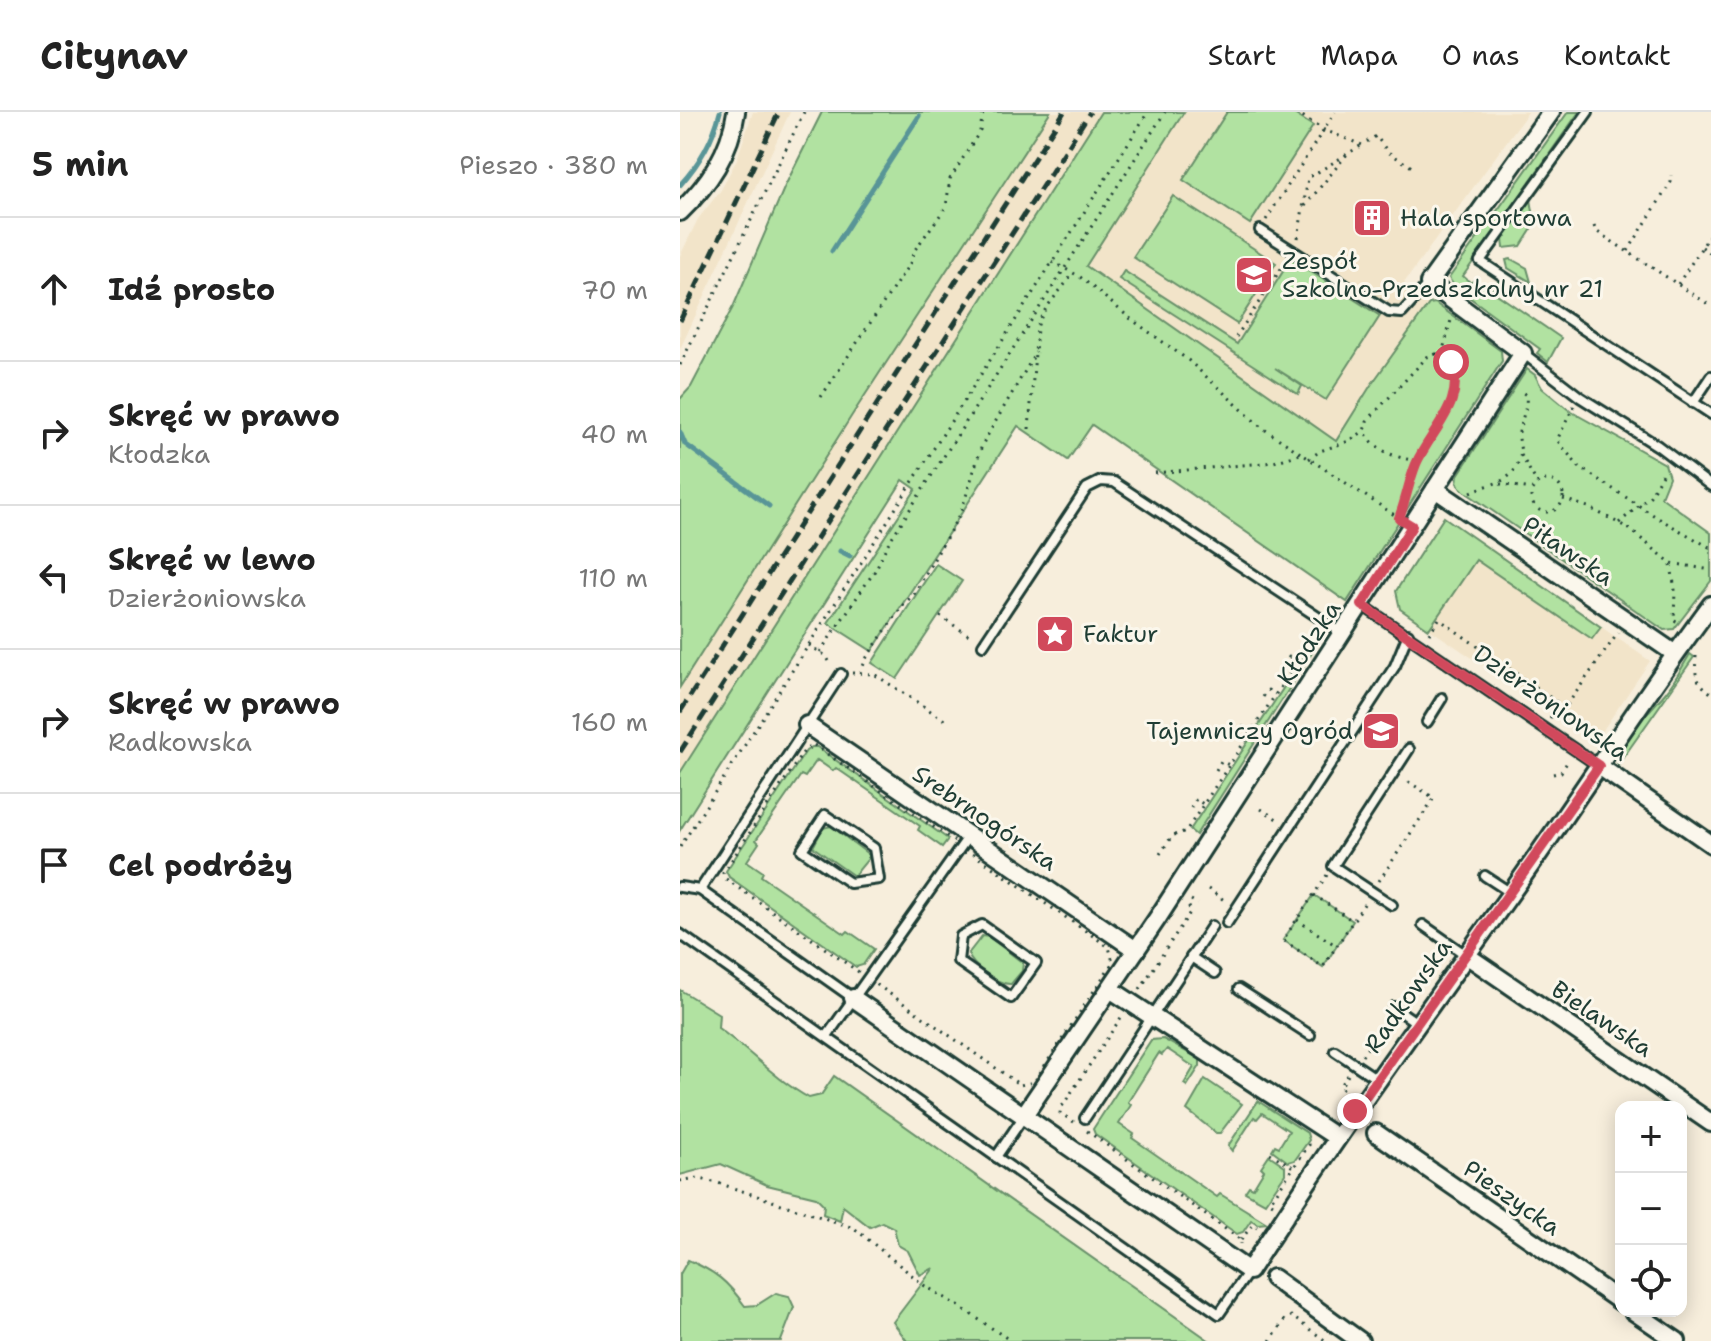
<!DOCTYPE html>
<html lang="pl">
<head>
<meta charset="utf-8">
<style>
  :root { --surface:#fff; --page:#f2f2f2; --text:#222; --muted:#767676; --line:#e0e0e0 }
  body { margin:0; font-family:"Shantell Sans",sans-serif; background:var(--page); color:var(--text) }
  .controls { position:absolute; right:24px; bottom:24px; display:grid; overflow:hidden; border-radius:16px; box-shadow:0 4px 20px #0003 }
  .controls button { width:72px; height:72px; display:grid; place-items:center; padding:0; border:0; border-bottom:2px solid var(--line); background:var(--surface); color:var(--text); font:40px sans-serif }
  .stop { position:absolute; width:24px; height:24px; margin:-18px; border:6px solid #d1495b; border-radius:50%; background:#fff }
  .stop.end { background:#d1495b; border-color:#fff; box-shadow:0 2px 8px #0008 }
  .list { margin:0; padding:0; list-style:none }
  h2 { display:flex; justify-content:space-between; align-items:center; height:104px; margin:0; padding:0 32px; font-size:34px }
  h2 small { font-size:26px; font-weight:400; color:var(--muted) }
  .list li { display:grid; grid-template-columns:52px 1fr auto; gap:24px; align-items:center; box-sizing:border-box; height:144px; padding:0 32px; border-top:2px solid var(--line) }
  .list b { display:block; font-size:30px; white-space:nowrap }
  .list p { margin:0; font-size:26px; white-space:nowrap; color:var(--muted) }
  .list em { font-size:26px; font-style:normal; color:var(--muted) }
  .icon { flex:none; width:44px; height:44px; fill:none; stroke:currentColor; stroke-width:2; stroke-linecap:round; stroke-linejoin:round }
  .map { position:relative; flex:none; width:1031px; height:1229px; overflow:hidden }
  header { display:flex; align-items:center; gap:48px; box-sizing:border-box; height:112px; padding:0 40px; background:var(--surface); border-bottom:2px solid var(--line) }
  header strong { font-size:38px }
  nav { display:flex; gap:44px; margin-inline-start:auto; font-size:28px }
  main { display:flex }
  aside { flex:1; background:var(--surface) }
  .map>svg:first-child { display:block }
  .built { fill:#f2e4c9 }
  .green { fill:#b1e2a1; stroke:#68906a; stroke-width:2 }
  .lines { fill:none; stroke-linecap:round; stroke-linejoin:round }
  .stream { stroke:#599597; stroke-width:5 }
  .service-casing { stroke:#1f3d34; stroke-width:14 }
  .minor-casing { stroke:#1f3d34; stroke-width:22 }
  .path { stroke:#1f3d34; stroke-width:3; stroke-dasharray:2 6; stroke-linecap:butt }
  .service { stroke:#fbf7ec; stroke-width:8 }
  .minor { stroke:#fbf7ec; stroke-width:16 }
  .rail { stroke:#1f3d34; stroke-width:5; stroke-dasharray:12 6; stroke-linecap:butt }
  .route { stroke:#d1495b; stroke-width:10 }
  .labels { text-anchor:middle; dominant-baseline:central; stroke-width:6; stroke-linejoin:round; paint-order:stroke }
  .poi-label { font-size:24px; fill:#1f3d34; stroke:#fbf7ec; text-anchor:start }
  .street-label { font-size:24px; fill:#1f3d34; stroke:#fbf7ec }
</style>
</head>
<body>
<header>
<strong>Citynav</strong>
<nav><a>Start</a><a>Mapa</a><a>O nas</a><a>Kontakt</a></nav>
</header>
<main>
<aside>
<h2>5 min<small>Pieszo · 380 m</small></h2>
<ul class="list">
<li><svg class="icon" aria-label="ahead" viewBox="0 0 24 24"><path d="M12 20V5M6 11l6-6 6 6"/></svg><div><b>Idź prosto</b></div><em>70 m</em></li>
<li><svg class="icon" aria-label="right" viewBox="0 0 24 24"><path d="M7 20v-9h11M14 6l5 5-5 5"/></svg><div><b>Skręć w prawo</b><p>Kłodzka</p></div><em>40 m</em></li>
<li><svg class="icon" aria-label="left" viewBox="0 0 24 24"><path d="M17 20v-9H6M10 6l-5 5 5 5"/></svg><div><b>Skręć w lewo</b><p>Dzierżoniowska</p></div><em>110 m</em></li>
<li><svg class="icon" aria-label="right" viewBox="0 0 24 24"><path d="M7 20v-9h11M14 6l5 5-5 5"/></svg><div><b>Skręć w prawo</b><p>Radkowska</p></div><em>160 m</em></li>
<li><svg class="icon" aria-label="arrive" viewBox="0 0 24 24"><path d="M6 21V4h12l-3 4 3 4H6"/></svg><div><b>Cel podróży</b></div></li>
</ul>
</aside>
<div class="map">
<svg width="1031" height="1229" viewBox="0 0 1031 1229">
  <rect width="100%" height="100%" fill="#f7eedc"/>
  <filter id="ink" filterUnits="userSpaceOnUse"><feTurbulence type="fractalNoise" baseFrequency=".0125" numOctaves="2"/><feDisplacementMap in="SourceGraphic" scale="16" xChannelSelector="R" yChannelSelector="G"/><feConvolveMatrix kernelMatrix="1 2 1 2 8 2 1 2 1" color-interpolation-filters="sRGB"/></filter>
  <g filter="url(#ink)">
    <g class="built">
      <polygon points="73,0 110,0 0,237 0,144 18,107 41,78 57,47"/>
      <polygon points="327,0 459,0 0,718 0,556"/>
      <polygon points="504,0 848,0 724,171 749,192 691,273 656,330 406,154"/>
      <polygon points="764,405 970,549 921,621 906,623 720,497 716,479"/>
    </g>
    <g class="green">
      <polygon points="142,0 370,0 174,300 0,575 0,287 11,275 54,193 105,74"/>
      <polygon points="421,0 504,0 406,154 656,329 691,273 749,192 755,191 821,239 822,249 667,490 412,313 388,348 338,314 192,539 148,511 236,377 223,368 0,718 0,661"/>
      <polygon points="547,0 611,0 633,14 570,112 503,68"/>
      <polygon points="888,0 899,0 783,164 791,171 794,168 811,179 819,168 821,169 814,180 881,226 868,250 857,241 860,237 774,174 769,166"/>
      <polygon points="493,84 596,151 557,212 453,145"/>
      <polygon points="851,87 855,112 841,134 824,136 823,127"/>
      <polygon points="611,147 700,204 646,288 595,256 622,274 618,282 439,167 444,159 557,232"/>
      <polygon points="831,147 847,156 851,170 828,156 826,148"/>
      <polygon points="847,257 855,263 862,276 890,299 985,352 989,365 981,385 1031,421 1031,469 994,517 984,518 781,377 777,371 778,363"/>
      <polygon points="764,405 921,515 912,527 796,448 749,517 720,497 716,479"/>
      <polygon points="256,452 282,469 217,567 192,551"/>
      <polygon points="637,533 516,723 510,718 631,534"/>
      <path d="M1010,542L1014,545L938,653C933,633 973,596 986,580C995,569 1002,555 1010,542Z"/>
      <polygon points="132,635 137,635 268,727 262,735 238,718 240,714 156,656 153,659 137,648 125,665 121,663 76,728 79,731 67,749 83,760 81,764 165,822 168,819 194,837 183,853 176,855 49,765 46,759 126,639"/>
      <polygon points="151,714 188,742 188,747 174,764 133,735 143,716"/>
      <polygon points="634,783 673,809 643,855 603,828"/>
      <path d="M302,824L309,825L343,851L342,859L331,872C318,873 292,854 288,842Z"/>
      <path d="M0,878L39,902L38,916C69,938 95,967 129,986L141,983L154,964L530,1229H227L213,1210L254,1156L240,1163L228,1139L218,1133L214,1116L202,1110L190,1115L163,1094L160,1109L143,1102L144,1093L136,1085L87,1073L41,1052L0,1063Z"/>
      <polygon points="483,927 520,947 520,954 507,974 504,972 514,955 487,937 482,943 479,941 448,990 451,993 439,1012 454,1022 452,1026 537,1085 540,1082 587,1111 578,1112 571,1108 563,1120 557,1122 415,1022 413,1017 471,928"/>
      <polygon points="525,967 562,992 540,1021 536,1021 507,998"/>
      <polygon points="578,989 627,1021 629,1028 615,1048 608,1050 592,1038 595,1033 599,1035 609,1019 582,1001 577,1007 574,1005 552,1039 548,1034"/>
      <polygon points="589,1043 605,1054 605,1062 585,1091 565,1080 569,1074 573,1076 584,1058 581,1055"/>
      <path d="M8,1148C36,1160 47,1169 65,1194L77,1193L96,1181L109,1184L114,1195L101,1229H0V1162Z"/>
    </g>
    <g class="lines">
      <g class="stream">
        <path d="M0,73C19,52 33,28 40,0"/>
        <polyline points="152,139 239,4"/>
        <polyline points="0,320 5,332 89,394"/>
        <polyline points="160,439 170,444"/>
      </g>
      <g class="service-casing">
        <g id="service">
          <polyline points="908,0 800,149 1031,302"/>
          <polyline points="580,118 709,200 722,201 749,171"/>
          <polyline points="843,241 900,285 978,334 1031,374"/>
          <polyline points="1013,291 1031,264"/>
          <polyline points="682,493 919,654"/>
          <polyline points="303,533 407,376 421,369 434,370 662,521"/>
          <polyline points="747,610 762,586"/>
          <polygon points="145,703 194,736 199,767 170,771 122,738"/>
          <polyline points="805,764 831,781"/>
          <polyline points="0,775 20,778 173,886"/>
          <polyline points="20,778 161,562"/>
          <polyline points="712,793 653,754 729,637"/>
          <polyline points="547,811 715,554 728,522"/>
          <polygon points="302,813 356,851 331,886 278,849 281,824"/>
          <polyline points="743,813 786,843"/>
          <polyline points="0,822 539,1202 569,1159"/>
          <polyline points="511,845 535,861"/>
          <polyline points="559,877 630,923"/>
          <polyline points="714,895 737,911"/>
          <polyline points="147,924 288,725"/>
          <polyline points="655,939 697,967"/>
          <polyline points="405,1006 532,814"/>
          <polyline points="316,1045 344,1004"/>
        </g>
      </g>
      <g class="minor-casing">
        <g id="minor">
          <path d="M0,100C29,72 50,41 56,0"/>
          <polyline points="755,377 994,541"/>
          <polyline points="127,613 456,838"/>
          <polyline points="919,654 1031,732"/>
          <polyline points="786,843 1031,1011"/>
          <polyline points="430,877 656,1025"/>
          <path d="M173,886L569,1159C652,1030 742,906 831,781C899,686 961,587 1031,493"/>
          <polyline points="344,1003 479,804 843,241 749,171 871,0"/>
          <polyline points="696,1021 941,1190"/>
          <polyline points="593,1166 680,1229"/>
          <polyline points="953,1199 997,1229"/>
        </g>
      </g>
      <g class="path">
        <polyline points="616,0 644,18 682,33 696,24 708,40 735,57"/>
        <polyline points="625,94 668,41"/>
        <polyline points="586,108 655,0"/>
        <polyline points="914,114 916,119 1031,194"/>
        <polyline points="618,126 628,66 682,33"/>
        <polyline points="1022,135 1031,142"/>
        <polyline points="948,139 991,70 991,63"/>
        <polyline points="372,150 399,164 451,207 508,248 581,315 719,406"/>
        <polyline points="998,172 1031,121"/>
        <polyline points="556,225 606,149"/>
        <path d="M756,242H762C797,273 755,319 737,349C714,345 697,340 684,319L687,309L747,245Z"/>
        <polyline points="762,242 771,208"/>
        <polyline points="0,253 124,0"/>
        <polyline points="141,285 230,151 234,139 266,95 270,67 300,19 303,0"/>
        <polyline points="894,294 877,328 899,355 978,406 1031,436"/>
        <path d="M349,317L357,216C363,194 381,180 393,161"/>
        <polyline points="841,343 857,371"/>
        <polyline points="629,347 640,339 669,329 684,319"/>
        <polyline points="475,361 594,350 620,342"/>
        <circle cx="867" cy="384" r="16"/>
        <polyline points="820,372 852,377"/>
        <path d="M791,380C811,370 833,373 840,345C842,337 838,328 839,320C841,307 848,296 846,283L839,278"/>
        <polyline points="883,387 908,395 948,416 991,451 1031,458"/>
        <polyline points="725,391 737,349"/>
        <polyline points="939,411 970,384 985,357"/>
        <polyline points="991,453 995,478 994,508 999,510"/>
        <polyline points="260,504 293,526"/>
        <polyline points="749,522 759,507 885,596 938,521"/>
        <polyline points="129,533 146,544 152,554"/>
        <polyline points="140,540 196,457 207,433 485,0"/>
        <path d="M1016,544C1015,562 1014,568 1031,581"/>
        <polyline points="604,553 609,545 616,550"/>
        <polyline points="172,561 194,562 266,609"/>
        <polyline points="180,561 187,545 223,493 234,482 273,414 282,397 302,333 356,240"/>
        <polyline points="583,585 588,578 595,582"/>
        <polyline points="870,606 879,593"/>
        <polyline points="558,623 563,615 570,619"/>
        <polygon points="134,633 429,835 433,850 354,970 340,973 46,767 43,761 124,639"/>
        <polyline points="536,658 541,649 549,653"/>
        <polyline points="873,662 881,660 889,647"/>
        <polyline points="511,696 516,687 523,692"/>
        <polyline points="581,697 600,709"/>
        <polyline points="0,735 468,0"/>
        <polyline points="480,742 492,724 506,719 630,530 636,530"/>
        <polyline points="647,763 603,828 643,855 686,789"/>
        <polyline points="699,769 754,686 724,667"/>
        <polyline points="528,777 547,790"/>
        <polyline points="634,783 673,809"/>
        <polyline points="511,788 518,792"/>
        <polyline points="617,808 657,834"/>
        <polyline points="460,877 511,799 508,793"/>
        <polyline points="682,944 696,924"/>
        <polyline points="668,963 660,975 669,981"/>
        <polyline points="394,1010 380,1001 381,996 442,904"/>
        <polyline points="407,1019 561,1128 561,1132"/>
        <polyline points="590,1041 613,1055"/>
        <polyline points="0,1069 16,1066 38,1071 174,1116 245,1174 274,1191 331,1229"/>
        <polyline points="593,1092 590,1090 631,1030"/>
        <polyline points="561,1128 573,1112 577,1115"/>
        <polyline points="590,1229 605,1207 611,1204 646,1229"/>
      </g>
      <use href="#service" class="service"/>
      <use href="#minor" class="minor"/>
      <g class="rail">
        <polyline points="0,209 99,0"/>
        <polyline points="0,600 384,0"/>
        <polyline points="0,640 410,0"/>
      </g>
    </g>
  </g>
  <g class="lines" filter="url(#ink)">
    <path class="route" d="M675,999L919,654L682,493L732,414L719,406C726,388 729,369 736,352C751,318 787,290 771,250"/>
  </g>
  <defs>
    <g id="building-square" transform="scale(2)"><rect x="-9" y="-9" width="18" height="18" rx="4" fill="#d1495b" stroke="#fbf7ec"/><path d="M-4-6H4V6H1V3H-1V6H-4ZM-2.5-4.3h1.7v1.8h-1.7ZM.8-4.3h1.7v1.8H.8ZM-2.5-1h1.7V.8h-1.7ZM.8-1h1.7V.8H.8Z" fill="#fff"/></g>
    <g id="school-square" transform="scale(2)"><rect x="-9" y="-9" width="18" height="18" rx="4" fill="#d1495b" stroke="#fbf7ec"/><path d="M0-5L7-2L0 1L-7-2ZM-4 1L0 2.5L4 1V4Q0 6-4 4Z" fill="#fff"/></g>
    <g id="sight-square" transform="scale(2)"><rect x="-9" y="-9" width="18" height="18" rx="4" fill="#d1495b" stroke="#fbf7ec"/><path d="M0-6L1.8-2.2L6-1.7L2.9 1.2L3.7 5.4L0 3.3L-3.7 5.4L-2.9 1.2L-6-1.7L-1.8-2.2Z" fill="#fff"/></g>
  </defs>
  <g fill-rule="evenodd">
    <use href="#building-square" x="692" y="106"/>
    <use href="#school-square" x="574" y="163"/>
    <use href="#sight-square" x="375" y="522"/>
    <use href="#school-square" x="701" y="619"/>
  </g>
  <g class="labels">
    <g class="poi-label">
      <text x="720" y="106">Hala sportowa</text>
      <text x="602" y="149">Zespół<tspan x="602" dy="28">Szkolno-Przedszkolny nr 21</tspan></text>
      <text x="403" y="522">Faktur</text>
      <text x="673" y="619" text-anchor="end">Tajemniczy Ogród</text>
    </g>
    <g class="street-label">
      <text transform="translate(888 439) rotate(34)">Piławska</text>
      <text transform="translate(629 531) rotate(-57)">Kłodzka</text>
      <text transform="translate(871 591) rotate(35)">Dzierżoniowska</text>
      <text transform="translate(305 706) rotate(34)">Srebrnogórska</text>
      <text transform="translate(728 884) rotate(-55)">Radkowska</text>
      <text transform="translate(922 907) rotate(34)">Bielawska</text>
      <text transform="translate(832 1086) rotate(35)">Pieszycka</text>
    </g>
  </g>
</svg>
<div class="controls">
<button>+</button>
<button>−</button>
<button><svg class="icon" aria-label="locate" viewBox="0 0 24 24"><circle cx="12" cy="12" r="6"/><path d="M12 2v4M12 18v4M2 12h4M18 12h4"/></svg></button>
</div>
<div class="stop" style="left:771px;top:250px"></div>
<div class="stop end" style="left:675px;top:999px"></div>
</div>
</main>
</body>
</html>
